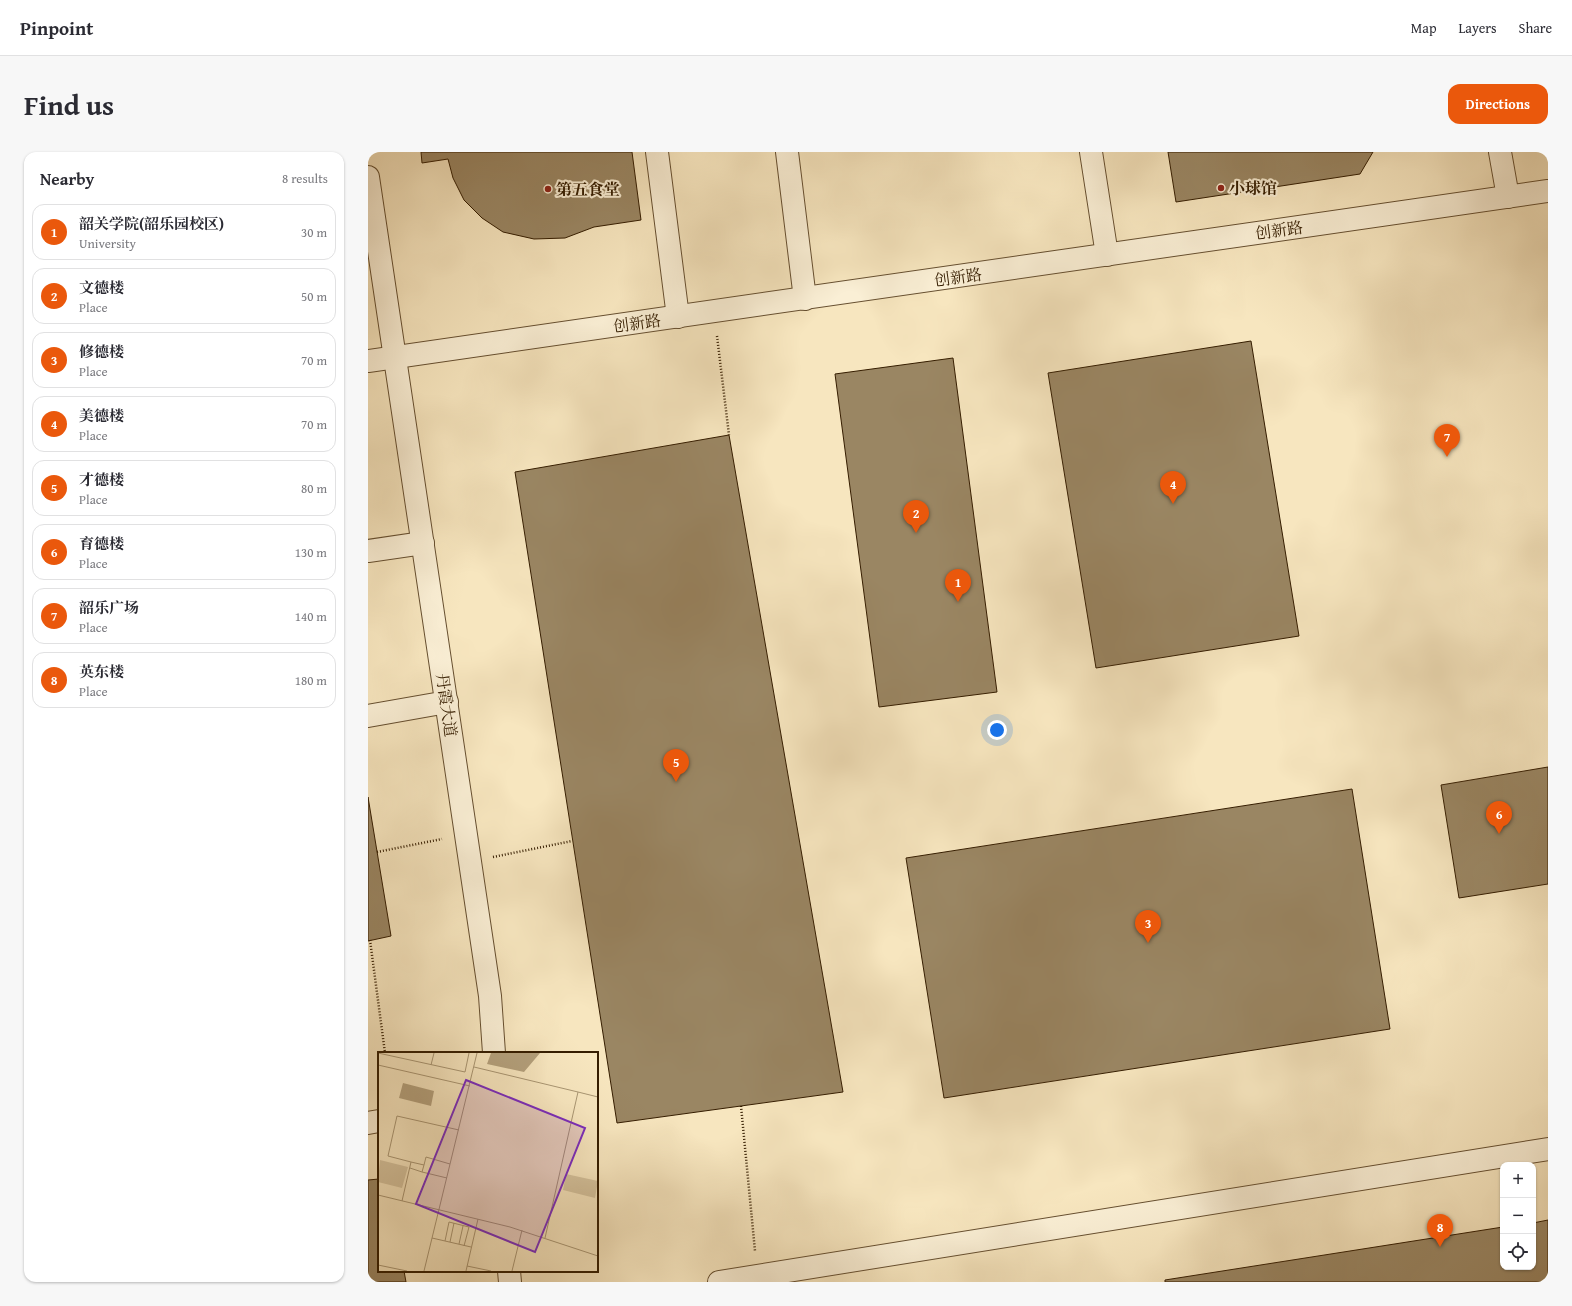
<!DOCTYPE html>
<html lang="en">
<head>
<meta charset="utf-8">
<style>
  :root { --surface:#fff; --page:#f7f7f7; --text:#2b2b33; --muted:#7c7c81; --line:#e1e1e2; --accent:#ea580c }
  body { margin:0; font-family:"Gentium Book Plus","Noto Serif SC",serif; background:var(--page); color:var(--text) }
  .controls { position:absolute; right:12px; bottom:12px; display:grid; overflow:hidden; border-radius:8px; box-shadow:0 1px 3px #0004 }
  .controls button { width:36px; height:36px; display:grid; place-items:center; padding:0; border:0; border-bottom:1px solid var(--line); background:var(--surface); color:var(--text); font:20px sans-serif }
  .you { position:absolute; left:629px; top:578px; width:14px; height:14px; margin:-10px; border:3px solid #fff; border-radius:50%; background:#1a73e8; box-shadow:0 0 0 6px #1a73e833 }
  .badge { display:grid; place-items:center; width:26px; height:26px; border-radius:50%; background:var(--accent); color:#fff; font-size:13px; font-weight:700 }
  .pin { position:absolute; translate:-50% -33px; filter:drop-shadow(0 1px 2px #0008) }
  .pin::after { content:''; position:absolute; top:21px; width:14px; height:12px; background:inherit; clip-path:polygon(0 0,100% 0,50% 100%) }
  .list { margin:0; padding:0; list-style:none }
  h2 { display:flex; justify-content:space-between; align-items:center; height:52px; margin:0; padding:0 16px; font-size:17px }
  h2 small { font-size:13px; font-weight:400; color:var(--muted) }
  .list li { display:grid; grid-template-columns:26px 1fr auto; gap:12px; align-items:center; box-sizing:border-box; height:56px; margin:0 8px 8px; padding:0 8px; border:1px solid var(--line); border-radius:12px }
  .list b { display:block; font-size:15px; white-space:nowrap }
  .list p { margin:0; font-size:13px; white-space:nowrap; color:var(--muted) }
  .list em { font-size:13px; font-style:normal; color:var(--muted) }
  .icon { flex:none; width:22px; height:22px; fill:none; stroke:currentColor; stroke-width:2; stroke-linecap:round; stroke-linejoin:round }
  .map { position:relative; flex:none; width:1180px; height:1130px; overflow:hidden; border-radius:12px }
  header { display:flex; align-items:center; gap:24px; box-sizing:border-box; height:56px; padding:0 20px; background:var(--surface); border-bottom:1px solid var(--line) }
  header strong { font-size:19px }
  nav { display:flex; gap:22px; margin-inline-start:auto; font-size:14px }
  .intro { display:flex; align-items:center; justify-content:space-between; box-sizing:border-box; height:96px; padding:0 24px }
  h1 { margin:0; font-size:28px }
  .button { padding:10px 18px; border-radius:12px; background:var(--accent); color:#fff; font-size:14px; font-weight:700 }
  main { display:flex; gap:24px; padding:0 24px }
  aside { flex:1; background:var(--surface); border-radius:12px; box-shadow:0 1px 3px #0004 }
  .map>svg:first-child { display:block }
  .building { fill:#9a8663; stroke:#351d00 }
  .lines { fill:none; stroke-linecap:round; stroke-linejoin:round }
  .minor-casing { stroke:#664f30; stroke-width:24 }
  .path { stroke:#351d00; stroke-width:2.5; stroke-dasharray:1 2; stroke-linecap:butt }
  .minor { stroke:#faefd5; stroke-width:22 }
  .poi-dot { fill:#8f2418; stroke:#faefd5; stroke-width:1.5 }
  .labels { text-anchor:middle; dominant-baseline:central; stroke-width:4; stroke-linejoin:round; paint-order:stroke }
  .poi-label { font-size:16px; font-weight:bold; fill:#351d00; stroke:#faefd5; text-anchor:start }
  .street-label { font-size:16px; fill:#351d00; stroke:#faefd5 }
  .inset-road { fill:none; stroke:#a99673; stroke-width:1 }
  .view { fill:#7b2cbf; fill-opacity:0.15; stroke:#7b2cbf; stroke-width:2 }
  .inset-edge { fill:none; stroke:#351d00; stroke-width:2 }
</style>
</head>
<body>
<header>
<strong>Pinpoint</strong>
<nav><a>Map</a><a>Layers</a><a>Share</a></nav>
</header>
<div class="intro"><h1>Find us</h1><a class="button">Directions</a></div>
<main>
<aside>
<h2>Nearby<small>8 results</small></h2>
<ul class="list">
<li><span class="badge">1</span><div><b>韶关学院(韶乐园校区)</b><p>University</p></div><em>30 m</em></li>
<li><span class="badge">2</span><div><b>文德楼</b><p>Place</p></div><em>50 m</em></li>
<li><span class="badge">3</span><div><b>修德楼</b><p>Place</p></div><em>70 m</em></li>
<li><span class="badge">4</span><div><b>美德楼</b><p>Place</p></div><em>70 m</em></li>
<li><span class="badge">5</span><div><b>才德楼</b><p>Place</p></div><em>80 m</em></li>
<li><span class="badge">6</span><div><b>育德楼</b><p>Place</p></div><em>130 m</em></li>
<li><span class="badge">7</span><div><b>韶乐广场</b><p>Place</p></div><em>140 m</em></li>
<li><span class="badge">8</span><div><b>英东楼</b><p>Place</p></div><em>180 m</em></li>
</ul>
</aside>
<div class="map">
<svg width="1180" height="1130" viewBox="0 0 1180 1130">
  <rect width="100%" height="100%" fill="#f7e6bf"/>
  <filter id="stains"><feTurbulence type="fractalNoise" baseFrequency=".005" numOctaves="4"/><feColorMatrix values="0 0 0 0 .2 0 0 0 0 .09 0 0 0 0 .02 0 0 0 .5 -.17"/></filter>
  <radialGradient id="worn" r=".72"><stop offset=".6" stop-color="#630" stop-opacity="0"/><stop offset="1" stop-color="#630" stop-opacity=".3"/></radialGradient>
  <g class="building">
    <polygon points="53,0 264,0 273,68 226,75 197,86 166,87 135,80 114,66 96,48 85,26 80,7 54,11"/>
    <polygon points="800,0 1005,0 992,22 808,50"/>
    <polygon points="883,189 931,484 728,516 680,221"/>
    <polygon points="585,206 629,540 511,555 467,222"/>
    <polygon points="361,283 475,940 249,971 147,320"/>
    <polygon points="1180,615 1180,732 1091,746 1073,633"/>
    <polygon points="984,637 1022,877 576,946 538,706"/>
    <polygon points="0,645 23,784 0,789"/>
    <polygon points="11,1027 11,1119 36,1119 38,1130 0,1130 0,1028"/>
    <polygon points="1180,1068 1180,1130 797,1130 797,1128 1135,1075 1135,1115 1165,1115 1165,1071"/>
  </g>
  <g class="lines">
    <g class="minor-casing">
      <g id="minor">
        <polyline points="289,0 310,165"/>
        <polyline points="419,0 437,147"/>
        <polyline points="723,0 739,103"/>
        <polyline points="1132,0 1140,45"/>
        <polyline points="0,25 122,844 126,901"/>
        <polyline points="0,209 1180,39"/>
        <polyline points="0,399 55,391"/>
        <polyline points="0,564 79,550"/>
        <polyline points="0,971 11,969"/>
        <polyline points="141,1119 142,1130"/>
        <polyline points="351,1130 1180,997"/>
      </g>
    </g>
    <g class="path">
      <polyline points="349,184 361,283"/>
      <polyline points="9,700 74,687"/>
      <polyline points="125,705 204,689"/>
      <polyline points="2,788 17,901"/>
      <polyline points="373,954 387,1099"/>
    </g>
    <use href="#minor" class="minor"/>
  </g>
  <g class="poi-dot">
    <circle cx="853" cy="36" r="4"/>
    <circle cx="180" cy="37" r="4"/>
  </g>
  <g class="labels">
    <g class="poi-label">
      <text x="861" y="36">小球馆</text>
      <text x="188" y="37">第五食堂</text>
    </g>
    <g class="street-label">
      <text transform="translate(911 78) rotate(-8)">创新路</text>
      <text transform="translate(590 125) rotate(-8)">创新路</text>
      <text transform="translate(269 171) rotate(-8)">创新路</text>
      <text transform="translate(79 553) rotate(82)">丹霞大道</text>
    </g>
  </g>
  <g transform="translate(10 900)">
    <rect width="220" height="220" fill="#f7e6bf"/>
    <path d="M2,108L30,115L24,136L0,130ZM188,122L220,129L217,146L185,138Z" fill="#d6c49f"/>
    <path d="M113,1H162L146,20L109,12ZM25,31L56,39L53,54L21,46Z" fill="#b5a27e"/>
    <path class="inset-road" d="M0,1L87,20L91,1M0,13L92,34M53,13L56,1M96,15L200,40L167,186M200,40L220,45M33,110L10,104L19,64L81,78M46,113L48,105L72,112M32,116L44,120M0,143L132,175L220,204M24,149L33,110L46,113L44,120L69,126M54,186L93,195M67,189L71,170L91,175L86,194M72,190L76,171M81,192L85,174M0,213L29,219M89,214L113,219M46,219L99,1M88,219L100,167M134,219L144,178"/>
    <path class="view" d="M88,28L207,76L157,200L38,152Z"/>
    <rect width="220" height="220" class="inset-edge"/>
  </g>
  <rect width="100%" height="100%" filter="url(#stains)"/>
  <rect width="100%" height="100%" fill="url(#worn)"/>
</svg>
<div class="controls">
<button>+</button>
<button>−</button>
<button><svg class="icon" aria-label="locate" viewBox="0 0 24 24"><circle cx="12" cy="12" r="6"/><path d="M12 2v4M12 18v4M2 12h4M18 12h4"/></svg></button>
</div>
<div class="you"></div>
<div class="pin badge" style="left:590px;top:450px">1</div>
<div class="pin badge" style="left:548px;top:381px">2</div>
<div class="pin badge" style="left:780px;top:791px">3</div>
<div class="pin badge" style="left:805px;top:352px">4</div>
<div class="pin badge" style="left:308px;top:630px">5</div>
<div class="pin badge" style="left:1131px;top:682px">6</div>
<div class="pin badge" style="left:1079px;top:305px">7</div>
<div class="pin badge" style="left:1072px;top:1095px">8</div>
</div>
</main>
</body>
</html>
